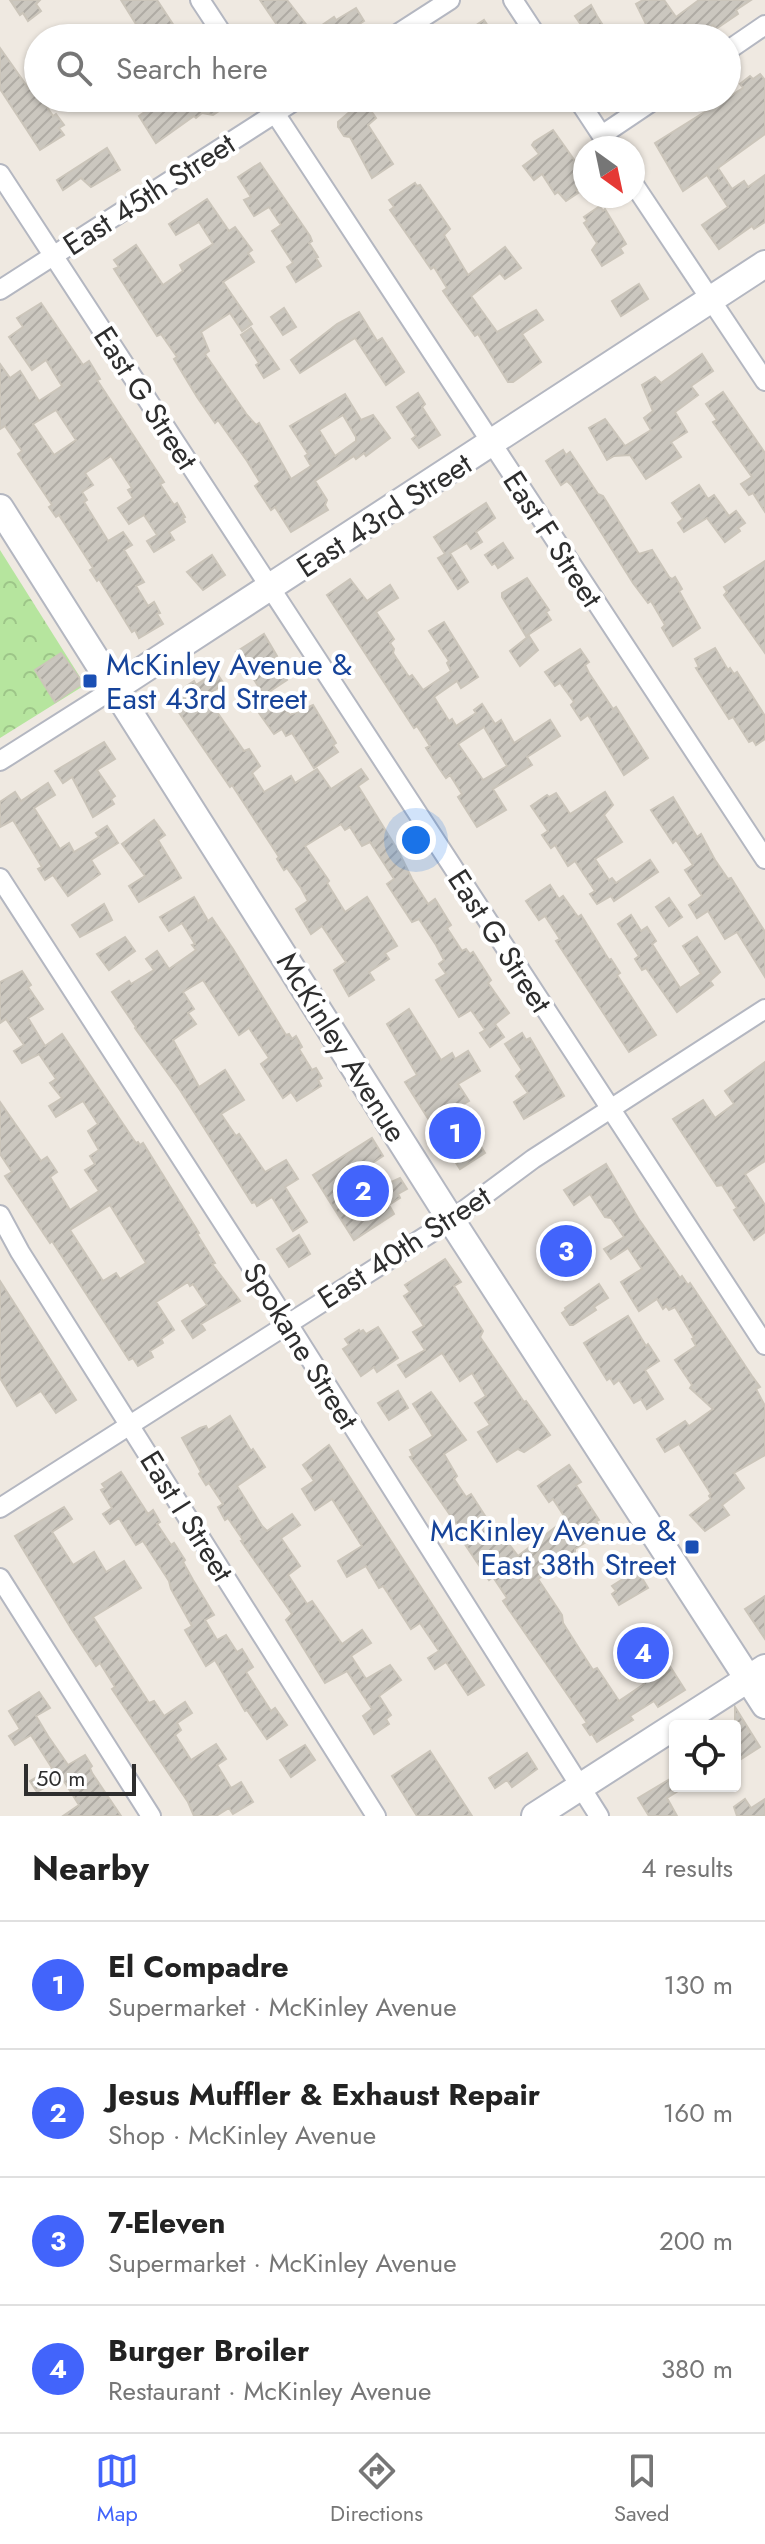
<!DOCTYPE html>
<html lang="en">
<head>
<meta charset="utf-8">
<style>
  :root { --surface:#fff; --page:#f6f6f6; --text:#222; --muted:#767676; --line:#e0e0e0; --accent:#4264fb }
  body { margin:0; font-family:Jost,sans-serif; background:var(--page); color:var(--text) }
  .controls { position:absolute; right:24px; bottom:24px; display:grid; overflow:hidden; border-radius:8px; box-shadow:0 2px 6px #0004 }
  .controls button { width:72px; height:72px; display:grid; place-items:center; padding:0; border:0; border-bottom:2px solid var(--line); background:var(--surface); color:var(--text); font:40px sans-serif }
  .compass { position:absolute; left:573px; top:136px; width:72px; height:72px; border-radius:50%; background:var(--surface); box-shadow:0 2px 6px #0004; rotate:147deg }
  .scale { position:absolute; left:24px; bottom:20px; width:112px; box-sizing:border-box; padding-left:8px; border:4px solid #2e2e2e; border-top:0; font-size:22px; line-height:28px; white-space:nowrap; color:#2e2e2e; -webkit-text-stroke:6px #fff; paint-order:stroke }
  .you { position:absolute; left:416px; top:840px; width:28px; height:28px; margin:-20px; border:6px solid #fff; border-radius:50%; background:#1a73e8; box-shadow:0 0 0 12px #1a73e833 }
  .badge { display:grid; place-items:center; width:52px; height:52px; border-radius:50%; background:var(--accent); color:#fff; font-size:26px; font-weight:700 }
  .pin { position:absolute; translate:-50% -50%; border:4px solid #fff; box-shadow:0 2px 8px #0006 }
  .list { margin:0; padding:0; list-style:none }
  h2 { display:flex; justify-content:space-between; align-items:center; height:104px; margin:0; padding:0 32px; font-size:34px }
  h2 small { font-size:26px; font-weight:400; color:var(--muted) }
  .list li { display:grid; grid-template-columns:52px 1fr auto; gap:24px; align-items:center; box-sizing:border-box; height:128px; padding:0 32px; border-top:2px solid var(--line) }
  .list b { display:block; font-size:30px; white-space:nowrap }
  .list p { margin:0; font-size:26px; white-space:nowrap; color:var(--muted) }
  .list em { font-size:26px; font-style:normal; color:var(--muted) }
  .icon { flex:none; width:44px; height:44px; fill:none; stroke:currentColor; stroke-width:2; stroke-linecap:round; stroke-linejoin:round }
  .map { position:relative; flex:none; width:765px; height:1816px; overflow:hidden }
  .search { position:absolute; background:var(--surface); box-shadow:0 2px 6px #0004; left:24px; right:24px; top:24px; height:88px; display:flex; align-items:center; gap:20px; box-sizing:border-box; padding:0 28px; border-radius:44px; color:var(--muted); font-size:30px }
  .sheet { height:616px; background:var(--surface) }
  nav { display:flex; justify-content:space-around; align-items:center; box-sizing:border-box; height:112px; border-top:2px solid var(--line); background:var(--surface); font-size:22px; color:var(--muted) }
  nav a { display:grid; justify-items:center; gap:4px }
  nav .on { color:var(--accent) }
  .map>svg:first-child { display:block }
  .park { fill:url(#park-crowns) }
  .building { fill:url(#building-hatch); stroke:#cbc5ba; stroke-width:2; fill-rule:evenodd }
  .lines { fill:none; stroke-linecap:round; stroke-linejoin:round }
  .street-casing { stroke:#b4b7c1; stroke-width:22 }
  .secondary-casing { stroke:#b4b7c1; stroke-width:30 }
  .street { stroke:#fff; stroke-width:18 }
  .secondary { stroke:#fff; stroke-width:26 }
  .transit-dot { fill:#1a4fb4; stroke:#fff; stroke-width:3 }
  .labels { text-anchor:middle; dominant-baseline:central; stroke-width:8; stroke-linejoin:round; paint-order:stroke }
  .street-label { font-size:30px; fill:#2e2e2e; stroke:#fff }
  .transit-label { font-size:30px; fill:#164399; stroke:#fff; text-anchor:start }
</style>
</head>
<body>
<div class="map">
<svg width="765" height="1816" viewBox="0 0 765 1816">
  <defs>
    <pattern id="park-crowns" width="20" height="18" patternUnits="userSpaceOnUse" patternTransform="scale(2)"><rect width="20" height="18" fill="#b6e59e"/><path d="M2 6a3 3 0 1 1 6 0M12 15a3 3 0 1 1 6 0" fill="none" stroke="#9dc588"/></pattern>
    <pattern id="building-hatch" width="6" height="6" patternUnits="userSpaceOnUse" patternTransform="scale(2)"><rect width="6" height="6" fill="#cbc7bf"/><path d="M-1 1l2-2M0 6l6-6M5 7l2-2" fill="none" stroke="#afaba4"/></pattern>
  </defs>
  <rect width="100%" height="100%" fill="#efe9e1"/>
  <polygon class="park" points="0,550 85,685 0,738"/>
  <g class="building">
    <polygon points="10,0 40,0 36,4 41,11 28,21 23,13 20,15"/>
    <polygon points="121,0 157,0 182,38 125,38 139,29"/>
    <polygon points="260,0 287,0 312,32 334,17 336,20 356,8 364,21 344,34 346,38 286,38"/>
    <polygon points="643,0 664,0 676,17 699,0 751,0 736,10 738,14 716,29 713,25 695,38 644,38 638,29 646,24 636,4"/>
    <polygon points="591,5 597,16 611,38 590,38 575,16"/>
    <polygon points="484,20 496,38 457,38"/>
    <polygon points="0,48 29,89 34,86 38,98 41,98 53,116 56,114 64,125 59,128 64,135 40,150 0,89"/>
    <polygon points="760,74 765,80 765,134 718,168 732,189 744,181 748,187 765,175 765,222 754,229 752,226 719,249 702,225 728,207 707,175 683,191 655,143 743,88 740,84 750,76 753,79"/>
    <polygon points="136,98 155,98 163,110 181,98 219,98 225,107 213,115 202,113 196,118 194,116 156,143 139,116 146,111"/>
    <polygon points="346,98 385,98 369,108 376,118 368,125 393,164 372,178 350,137 344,136 338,127 338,122 353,109"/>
    <polygon points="553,130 585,175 585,184 576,190 578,193 566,201 558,192 555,194 542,174 534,180 523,166 539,154 532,145 534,142"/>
    <polygon points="107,148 120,170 91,187 81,178 63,190 57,180"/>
    <polygon points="260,163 310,236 312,241 309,243 318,257 316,258 321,266 296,282 287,267 293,263 272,231 281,225 269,207 254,216 244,200 251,197 238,177"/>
    <polygon points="415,183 417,186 420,185 450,229 444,235 468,275 505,247 521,268 505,279 500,273 471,296 497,332 536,310 543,320 522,334 541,362 513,382 508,382 478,334 475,336 452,304 443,291 447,288 434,267 431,269 390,210 394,207 389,200"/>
    <path d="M207,199L229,231L235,227L252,250L248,253L254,262L223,282L252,324L242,331L230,313L201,332L209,351L205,354L247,415L256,425L259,423L291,479L311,466L305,456L308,454L290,426L345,394L361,420L373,415L390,438L366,456L364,453L356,459L354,456L315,481L327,500L325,505L328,510L291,532L275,507L271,510L255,486L260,482L247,461L218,420L215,423L197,397L174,359L177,357L161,334L157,336L114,269L119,267L114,260L136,245L163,285L183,271L180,265L213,244L199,222L176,235L169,224ZM343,415L356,437V441L335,456L319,430Z"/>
    <polygon points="600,206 603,211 605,209 626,244 620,248 623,253 602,266 592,250 597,243 584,223 587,221 584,217"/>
    <polygon points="639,284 648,299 621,316 612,301"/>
    <path d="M41,303L83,365L89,361L100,379L97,380L164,482L160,484L174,505L177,503L185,517L183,518L185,522L169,532L174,540L154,552L147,541L157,535L144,515L129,524L118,508L133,498L128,490L132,488L111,456L85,473L93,485L82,492L87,500L84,502L108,541L123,532L132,545L124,550L144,582L136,586L148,606L154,602L160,613L157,614L163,624L139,638L135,630L132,632L99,579L97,581L90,570L93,568L59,515L56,517L49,507L52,505L18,454L22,451L5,426L0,429V364L10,378L20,371L39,401L62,386L46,360L32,370L9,337L23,327L17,318ZM56,410L76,440L54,455L33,424Z"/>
    <polygon points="284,308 296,327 283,335 271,317"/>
    <polygon points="359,312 377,341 382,338 404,372 386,385 355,338 300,373 291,360 337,324"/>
    <polygon points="251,328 279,369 264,378 256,365 259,363 241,335"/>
    <polygon points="702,354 713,371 691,386 698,395 675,412 687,432 671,442 681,457 646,479 630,455 614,456 607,460 589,428 605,419 625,446 651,430 644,418 653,411 642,385 655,377 661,383"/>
    <polygon points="723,392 765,453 765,512 753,493 749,495 741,484 752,477 713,422 717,420 706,404"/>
    <polygon points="418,393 425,404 422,407 440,435 419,448 412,439 416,436 397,407"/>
    <polygon points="563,450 566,455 570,452 598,494 603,496 639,554 652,550 669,577 672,579 675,577 682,589 679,591 700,628 673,646 662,628 665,625 651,601 648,603 633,583 572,486 567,481 561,485 546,461"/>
    <polygon points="699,485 708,499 714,495 729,516 736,511 745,523 738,528 740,531 725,542 707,518 684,532 678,523 683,519 672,503"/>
    <polygon points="486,503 495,518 476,532 482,542 471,549 467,543 450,553 468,582 458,589 438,558 445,554 434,537"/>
    <polygon points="503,543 513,558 498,568 495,563 492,565 485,555"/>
    <polygon points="212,555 225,575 203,590 187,572"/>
    <polygon points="765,561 765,653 724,595 727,592 724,587"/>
    <polygon points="527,578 549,610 546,612 551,620 526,636 502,597 502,593"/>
    <path d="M350,579L367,601L390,585L398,598L376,612L394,639L390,643L394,649L393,653L409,677L412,675L423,690L451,671L447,663L449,661L429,631L444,622L478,677L461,688L457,681L434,697L449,721L452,719L456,726L476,713L474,710L482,704L495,724L501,720L514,743L550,720L560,736L527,757L532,765L493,789L506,810L477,827L458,797L462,794L450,775L446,778L441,771L426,748L430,746L417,726L414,728L327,595ZM484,727L507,766L483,780L458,744Z"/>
    <polygon points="264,634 277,656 274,658 287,680 264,695 236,652"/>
    <polygon points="529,636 538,650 520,666 510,651"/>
    <polygon points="715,648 728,670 730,668 734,674 737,672 765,716 765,739 756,745 753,740 749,742 733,717 729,719 696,668 699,667 695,659"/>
    <polygon points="580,649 589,662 585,665 589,673 613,709 616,707 648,758 624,775 588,715 581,720 571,705 574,702 560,683 555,686 545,672"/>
    <polygon points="61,653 83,683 55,702 35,670"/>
    <polygon points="216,672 224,684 206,696 244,751 249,749 260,766 252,773 264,792 291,776 295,783 317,769 331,789 361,769 368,779 358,786 399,852 412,879 428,904 435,899 451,925 447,928 462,951 466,949 470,954 473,952 491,980 488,983 509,1013 495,1024 504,1037 490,1047 480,1033 485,1030 471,1010 459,1017 436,980 446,974 439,964 444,960 436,945 419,919 412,922 387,884 394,879 370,842 362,846 350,827 345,830 341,824 305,846 329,881 327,883 345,912 367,897 397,946 385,953 389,959 369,972 374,980 349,996 334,970 346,962 322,926 311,934 296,909 308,901 301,888 287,868 284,870 277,859 279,857 232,785 230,787 169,698 194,681 196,685"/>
    <polygon points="278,699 290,715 313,705 336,743 333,745 338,752 314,768 292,733 286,736 282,729 274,734 259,713"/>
    <polygon points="104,742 115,759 97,770 115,796 111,799 114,804 93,817 72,777 63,783 55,771"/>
    <polygon points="48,783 55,795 34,808 60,849 69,843 74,852 99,837 96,833 107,826 118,843 91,860 100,874 68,896 53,875 45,880 38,869 42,867 13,820 0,827 0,802 15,792 21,801"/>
    <polygon points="605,792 613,805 604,815 622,842 595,859 609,880 612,878 616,883 650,860 658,872 614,901 611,896 597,904 590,894 595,891 575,861 568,866 555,845 551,848 542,835 548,831 531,806 547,795 549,797 556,793 570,814"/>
    <polygon points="673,797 697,837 701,834 715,860 728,879 731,878 765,932 765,977 737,932 725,939 708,911 697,918 689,905 702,896 685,870 693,865 676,840 673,843 651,810"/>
    <polygon points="154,820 165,835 158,840 181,878 139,902 129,886 145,876 122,844"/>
    <polygon points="550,885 559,899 563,896 578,917 581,915 609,960 611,959 620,973 617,975 656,1035 629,1052 556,941 560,939 545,916 539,920 526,901"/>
    <polygon points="194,897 208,921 212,918 233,949 286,1035 289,1034 292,1039 296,1036 302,1047 299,1049 312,1070 316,1068 322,1078 318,1080 321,1086 297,1101 291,1092 283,1098 261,1064 269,1058 249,1028 239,1035 203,980 183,992 194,1009 188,1013 196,1024 173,1040 199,1087 225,1070 244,1100 221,1114 236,1136 239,1134 265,1172 286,1160 298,1179 285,1187 307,1222 293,1231 272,1197 257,1206 255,1202 252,1203 180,1090 135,1028 136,1027 112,992 129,981 131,984 154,970 146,959 157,951 169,969 196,950 192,945 195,944 182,923 169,931 160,917"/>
    <polygon points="669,898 682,917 669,926 656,907"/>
    <polygon points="104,904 112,920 80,937 72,925"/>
    <polygon points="631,915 641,931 647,927 656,941 652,944 680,988 701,974 683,946 697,937 720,972 710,981 713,985 677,1012 646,968 642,970 635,959 639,956 618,924"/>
    <polygon points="125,937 135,951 109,970 97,954"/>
    <path d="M22,971L31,985L28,987L43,1009L28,1018L45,1046L62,1034L136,1143L138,1142L140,1145L143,1143L199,1233L197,1234L215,1263L212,1264L240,1301L201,1324L205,1330L193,1338L182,1321L207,1305L193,1284L190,1286L188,1282L156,1302L174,1330L161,1339L163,1343L150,1351L153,1357L138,1366L133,1358L129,1360L52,1241L50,1243L5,1176L12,1172L0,1154V1102L41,1161L47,1157L57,1172L50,1177L70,1210L99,1191L85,1170L95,1164L90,1156L99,1150L88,1131L98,1124L83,1101L56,1117L49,1106L62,1098L50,1083L56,1079L39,1054L22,1063L14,1051L24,1045L6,1019L0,1023V982ZM110,1205L146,1263L120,1279L116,1273L103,1281L70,1230Z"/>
    <polygon points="409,1009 441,1060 452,1053 455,1059 468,1051 480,1071 458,1084 469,1101 457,1108 485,1153 460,1169 405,1082 417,1075 387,1024"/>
    <polygon points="522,1033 526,1040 530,1038 564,1096 524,1119 514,1102 528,1093 516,1076 522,1070 505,1044"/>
    <polygon points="765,1062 765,1161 745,1174 765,1205 765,1232 754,1240 734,1210 737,1208 722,1185 717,1186 673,1119 703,1100 715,1118 734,1104 725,1091"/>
    <polygon points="372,1138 383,1156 365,1168 378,1188 400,1178 407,1189 398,1194 400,1198 389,1205 394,1214 354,1240 313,1175"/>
    <polygon points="606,1164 638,1218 680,1278 682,1276 688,1285 690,1283 752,1376 760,1387 756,1389 765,1406 765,1455 734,1473 744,1488 722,1505 729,1515 705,1531 690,1515 711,1499 709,1496 711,1494 679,1444 665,1452 657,1439 685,1421 689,1426 713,1409 690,1388 692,1385 675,1360 696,1346 692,1339 694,1338 675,1307 669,1310 666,1306 663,1309 657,1299 639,1311 621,1282 642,1269 628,1248 611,1259 604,1249 624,1237 611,1218 605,1217 590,1194 574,1205 564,1190"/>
    <polygon points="569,1223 593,1260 563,1280 539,1242"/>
    <polygon points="299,1235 310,1254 289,1267 277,1249"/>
    <polygon points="445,1259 461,1282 454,1286 483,1331 480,1337 524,1402 526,1401 550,1435 524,1452 518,1449 497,1462 478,1432 490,1425 475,1403 486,1396 472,1373 460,1381 442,1353 406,1377 398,1365 425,1350 413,1332 424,1326 404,1296 410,1292 405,1285"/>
    <polygon points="0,1281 76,1400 56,1413 41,1391 17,1406 0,1378"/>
    <polygon points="599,1284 608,1298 594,1307 596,1310 573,1325 570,1325 562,1313 566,1310 565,1308"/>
    <polygon points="628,1316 646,1346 648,1344 659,1361 645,1370 663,1399 647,1409 641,1399 634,1403 619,1380 614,1384 610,1378 607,1380 584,1343"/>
    <polygon points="378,1327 398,1358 377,1372 374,1367 361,1376 343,1349 349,1345 345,1339 359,1330 360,1332 363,1330 366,1334"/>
    <polygon points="398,1391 408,1408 389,1420 378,1403"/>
    <polygon points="431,1392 466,1440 444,1454 457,1476 454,1479 466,1497 471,1494 491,1525 493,1523 518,1556 566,1519 553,1499 549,1502 538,1486 569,1465 581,1482 576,1485 599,1520 596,1521 602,1532 575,1549 575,1554 538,1579 562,1615 563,1623 580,1650 593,1670 597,1668 619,1701 644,1684 623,1652 650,1635 685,1690 658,1707 654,1701 630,1716 633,1720 597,1742 592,1734 590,1735 583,1725 587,1723 503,1601 507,1598 493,1577 489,1580 464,1543 468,1541 410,1457 413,1456 410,1450 433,1436 413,1404"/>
    <polygon points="230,1416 251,1451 253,1449 265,1467 237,1486 262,1526 267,1531 292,1514 300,1525 281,1538 300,1566 288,1575 307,1604 312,1601 342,1644 362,1630 371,1643 351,1656 366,1679 390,1665 401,1680 379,1696 391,1715 386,1719 389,1724 374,1734 363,1716 372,1709 347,1671 325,1683 286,1620 292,1614 241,1541 243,1540 228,1518 225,1520 218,1507 223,1504 209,1483 206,1485 199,1474 201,1472 182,1438 200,1428 206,1426 208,1430"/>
    <polygon points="329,1445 484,1685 468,1695 446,1662 435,1669 428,1658 439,1651 420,1623 411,1629 387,1592 383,1586 379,1588 366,1566 347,1577 338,1561 362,1546 332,1499 315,1510 302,1489 314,1481 303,1465"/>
    <polygon points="121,1472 148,1514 153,1510 160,1522 157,1524 171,1545 174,1543 185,1560 183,1562 193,1580 214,1615 205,1620 217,1640 226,1635 237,1652 242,1649 253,1667 246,1672 271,1711 275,1708 287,1725 267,1739 247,1710 245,1711 215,1660 206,1666 185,1630 192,1626 171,1589 169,1581 143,1541 136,1545 119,1518 110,1524 103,1514 112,1508 101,1490 105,1488 102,1484"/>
    <polygon points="64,1507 72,1519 52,1532 73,1565 94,1552 106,1572 124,1561 141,1588 93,1617 149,1703 154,1701 164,1716 185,1702 192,1713 177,1723 181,1730 175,1735 191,1760 216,1744 226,1759 217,1765 231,1788 241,1782 253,1802 233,1814 229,1808 216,1816 194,1816 188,1802 112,1689 115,1687 100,1663 96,1666 72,1630 15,1536"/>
    <polygon points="637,1570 648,1588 619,1605 612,1594 616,1591 612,1586"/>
    <polygon points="765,1596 765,1639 745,1609"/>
    <polygon points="39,1692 50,1708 36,1716 48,1736 68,1765 85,1755 92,1766 90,1768 92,1773 121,1816 63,1816 79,1805 62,1778 37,1792 30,1781 52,1768 31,1735 15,1745 9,1736 20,1729 9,1711"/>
    <polygon points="735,1707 760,1747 735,1763"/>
    <polygon points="305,1745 315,1760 291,1777 280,1760"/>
    <polygon points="430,1751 472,1816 417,1816 392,1776"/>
    <polygon points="527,1753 537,1769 512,1787 507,1780 495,1788 489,1778"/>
    <polygon points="670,1779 678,1791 667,1798 677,1816 649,1816 638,1798"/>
    <polygon points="745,1799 751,1808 765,1799 765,1816 737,1816 734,1807"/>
  </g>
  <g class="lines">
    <g class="street-casing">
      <g id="street">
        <polyline points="200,0 225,38"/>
        <polyline points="513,0 538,38"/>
        <polyline points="391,38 450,0"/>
        <polyline points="727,51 765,25"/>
        <polyline points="265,98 765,859"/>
        <polyline points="577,98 610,148"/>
        <polyline points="602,135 657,98"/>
        <polyline points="0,174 765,1345"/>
        <polyline points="633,183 765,381"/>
        <polyline points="0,290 299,98"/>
        <polyline points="0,761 115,688"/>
        <polyline points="0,878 273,1300 599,1816"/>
        <polyline points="0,1215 20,1252 376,1816"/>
        <polyline points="0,1508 451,1220 533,1159 765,1009"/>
        <polyline points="0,1578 151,1816"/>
      </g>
    </g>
    <g class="secondary-casing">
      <g id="secondary">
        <polyline points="0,508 451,1220 765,1705"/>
        <polyline points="115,688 765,264"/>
        <polyline points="535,1816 765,1668"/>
      </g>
    </g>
    <use href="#street" class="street"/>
    <use href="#secondary" class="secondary"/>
  </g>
  <g class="transit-dot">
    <rect x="82" y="673" width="16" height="16" rx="4"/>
    <rect x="684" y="1539" width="16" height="16" rx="4"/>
  </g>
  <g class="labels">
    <g class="street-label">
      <text transform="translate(149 194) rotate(-33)">East 45th Street</text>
      <text transform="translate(146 398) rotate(57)">East G Street</text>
      <text transform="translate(384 515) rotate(-33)">East 43rd Street</text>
      <text transform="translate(553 539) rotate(57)">East F Street</text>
      <text transform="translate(500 941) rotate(57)">East G Street</text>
      <text transform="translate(342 1047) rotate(58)">McKinley Avenue</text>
      <text transform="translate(404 1247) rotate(-33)">East 40th Street</text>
      <text transform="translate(301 1346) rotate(58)">Spokane Street</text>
      <text transform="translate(187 1516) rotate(58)">East I Street</text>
    </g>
    <g class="transit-label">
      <text x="106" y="664">McKinley Avenue &amp;<tspan x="106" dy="34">East 43rd Street</tspan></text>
      <text x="676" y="1530" text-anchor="end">McKinley Avenue &amp;<tspan x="676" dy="34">East 38th Street</tspan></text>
    </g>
  </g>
</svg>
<div class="controls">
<button><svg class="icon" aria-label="locate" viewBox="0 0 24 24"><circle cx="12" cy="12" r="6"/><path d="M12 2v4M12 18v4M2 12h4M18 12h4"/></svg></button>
</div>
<svg class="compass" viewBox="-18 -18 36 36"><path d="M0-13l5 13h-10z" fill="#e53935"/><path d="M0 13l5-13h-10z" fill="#767676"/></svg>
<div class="scale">50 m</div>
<div class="you"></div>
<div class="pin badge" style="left:455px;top:1133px">1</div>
<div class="pin badge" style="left:363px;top:1191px">2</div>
<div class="pin badge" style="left:566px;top:1251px">3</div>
<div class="pin badge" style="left:643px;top:1653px">4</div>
<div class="search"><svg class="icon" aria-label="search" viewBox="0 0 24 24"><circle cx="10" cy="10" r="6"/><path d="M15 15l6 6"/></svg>Search here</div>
</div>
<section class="sheet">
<h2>Nearby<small>4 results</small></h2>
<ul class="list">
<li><span class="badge">1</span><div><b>El Compadre</b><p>Supermarket · McKinley Avenue</p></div><em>130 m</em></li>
<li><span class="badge">2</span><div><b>Jesus Muffler &amp; Exhaust Repair</b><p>Shop · McKinley Avenue</p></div><em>160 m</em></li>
<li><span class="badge">3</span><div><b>7-Eleven</b><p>Supermarket · McKinley Avenue</p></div><em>200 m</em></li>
<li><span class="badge">4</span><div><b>Burger Broiler</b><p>Restaurant · McKinley Avenue</p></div><em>380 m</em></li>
</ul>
</section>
<nav>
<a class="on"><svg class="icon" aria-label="map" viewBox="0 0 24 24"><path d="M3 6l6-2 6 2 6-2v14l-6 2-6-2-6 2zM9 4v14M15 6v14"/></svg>Map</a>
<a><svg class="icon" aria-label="directions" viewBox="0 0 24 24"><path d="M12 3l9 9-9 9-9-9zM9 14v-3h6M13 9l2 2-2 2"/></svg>Directions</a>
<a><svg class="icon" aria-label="saved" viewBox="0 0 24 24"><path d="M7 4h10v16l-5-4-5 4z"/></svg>Saved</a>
</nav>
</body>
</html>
